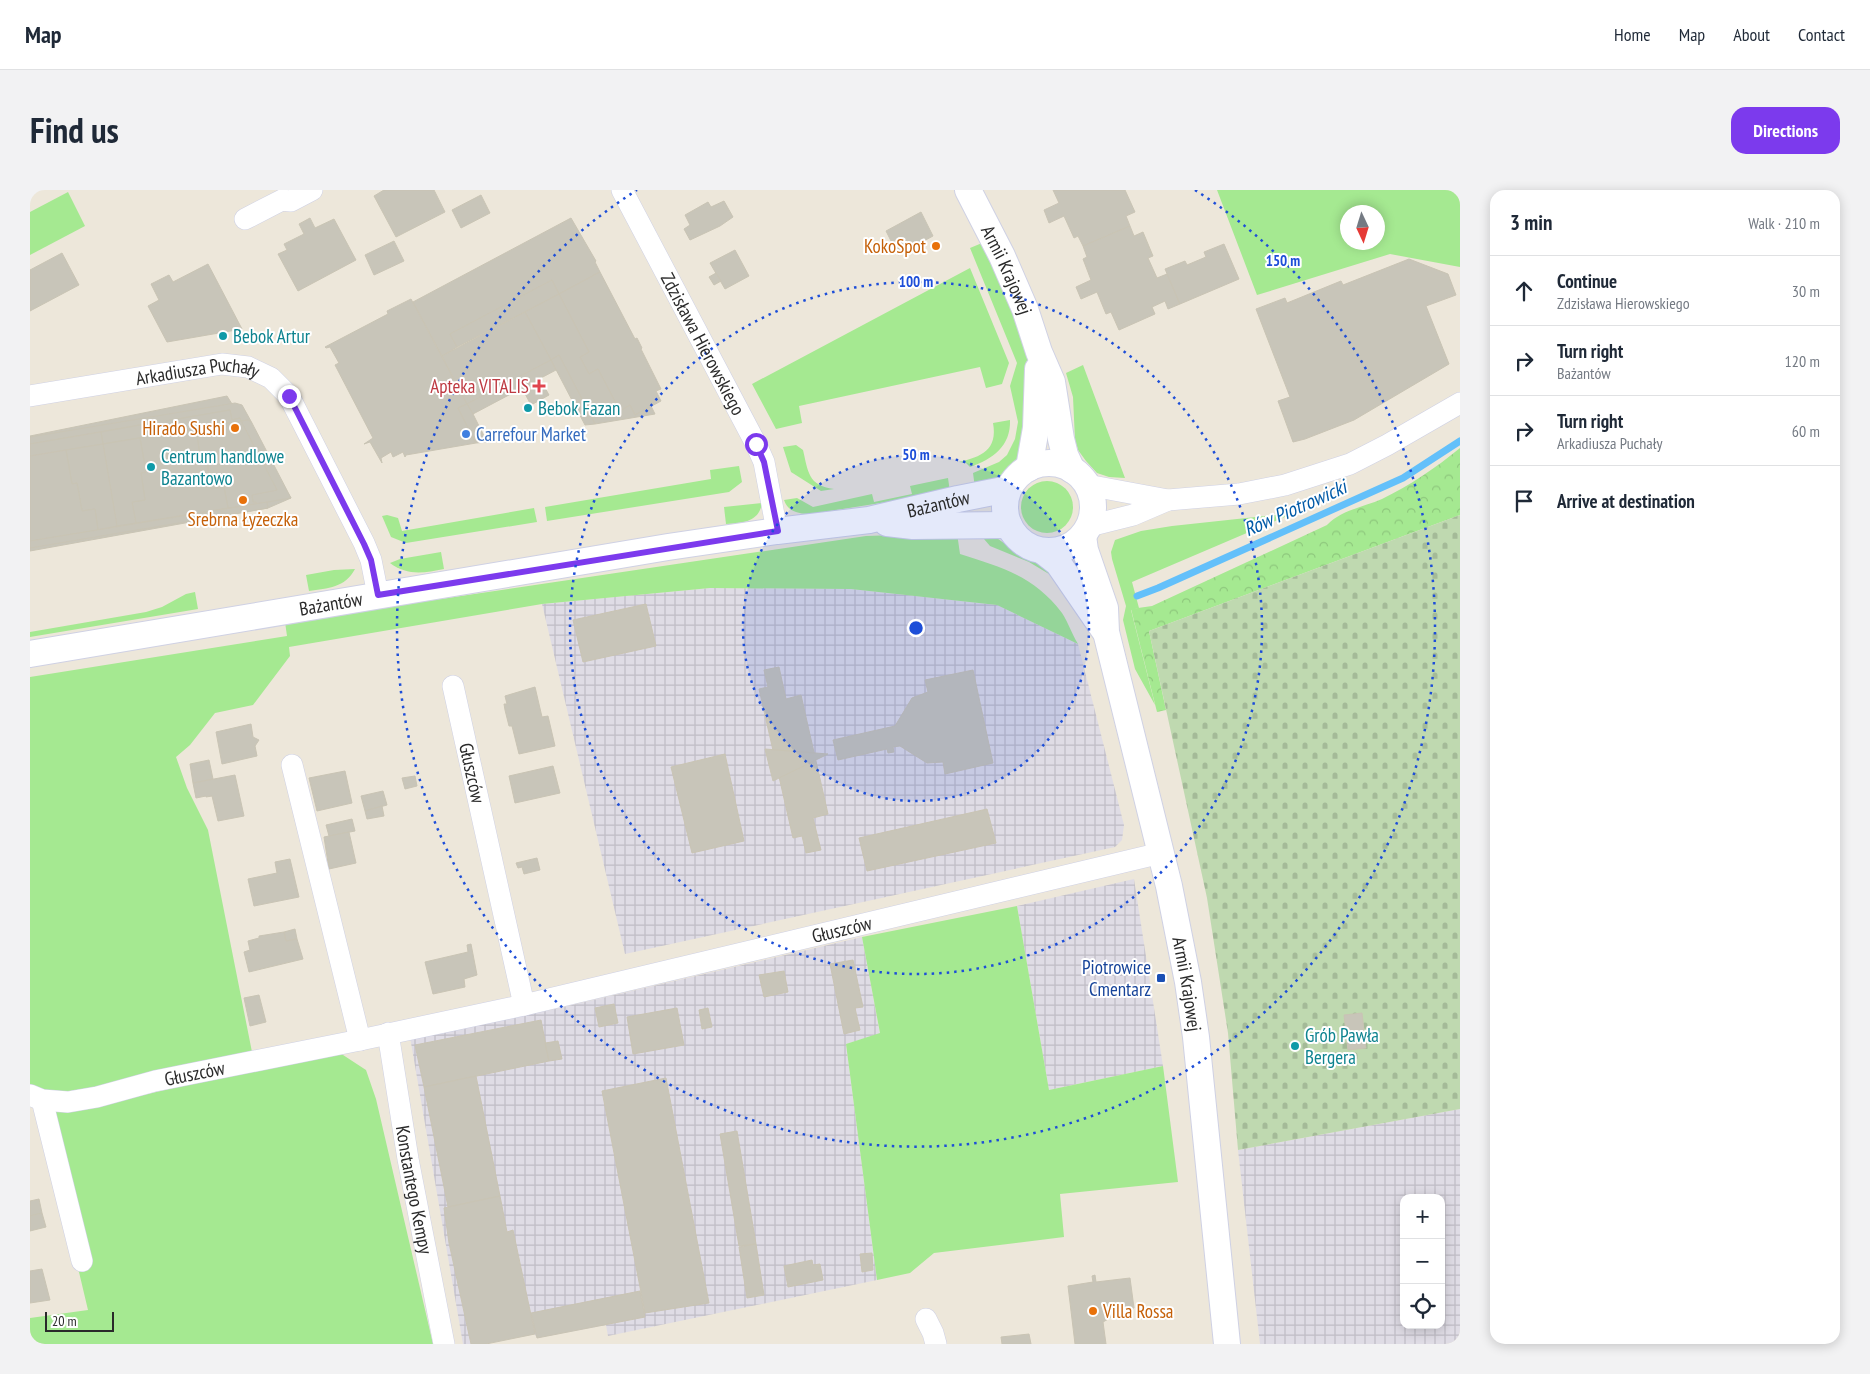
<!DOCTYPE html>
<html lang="en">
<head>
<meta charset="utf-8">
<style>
  :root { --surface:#fff; --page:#f2f2f3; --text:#1f2937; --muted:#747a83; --line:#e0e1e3; --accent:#7c3aed }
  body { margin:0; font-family:"PT Sans Narrow",sans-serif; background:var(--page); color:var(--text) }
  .controls { position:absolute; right:15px; bottom:15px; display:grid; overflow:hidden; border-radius:10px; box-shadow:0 2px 12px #0003 }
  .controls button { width:45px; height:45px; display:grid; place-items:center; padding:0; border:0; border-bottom:1px solid var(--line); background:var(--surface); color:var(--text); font:25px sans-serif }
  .compass { position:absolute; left:1310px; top:15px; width:45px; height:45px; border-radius:50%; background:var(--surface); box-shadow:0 2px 12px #0003; rotate:176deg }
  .scale { position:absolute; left:15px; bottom:12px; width:69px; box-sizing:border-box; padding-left:5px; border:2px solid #2a2a2a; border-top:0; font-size:14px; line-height:18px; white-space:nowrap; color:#2a2a2a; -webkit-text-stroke:4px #fff; paint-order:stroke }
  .stop { position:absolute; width:15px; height:15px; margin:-11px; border:4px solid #7c3aed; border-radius:50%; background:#fff }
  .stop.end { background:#7c3aed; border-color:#fff; box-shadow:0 1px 5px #0008 }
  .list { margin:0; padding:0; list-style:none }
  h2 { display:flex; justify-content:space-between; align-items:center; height:65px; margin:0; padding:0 20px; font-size:21px }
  h2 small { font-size:16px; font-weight:400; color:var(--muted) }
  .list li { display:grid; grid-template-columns:32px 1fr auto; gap:15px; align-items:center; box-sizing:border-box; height:70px; padding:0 20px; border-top:1px solid var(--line) }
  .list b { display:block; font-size:19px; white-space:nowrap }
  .list p { margin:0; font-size:16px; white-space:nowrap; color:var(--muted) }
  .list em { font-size:16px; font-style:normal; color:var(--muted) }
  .icon { flex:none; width:28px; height:28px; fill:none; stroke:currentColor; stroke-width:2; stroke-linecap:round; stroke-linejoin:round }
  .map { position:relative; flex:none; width:1430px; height:1154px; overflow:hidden; border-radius:15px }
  header { display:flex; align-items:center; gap:30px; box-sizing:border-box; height:70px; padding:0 25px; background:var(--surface); border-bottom:1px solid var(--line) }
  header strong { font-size:24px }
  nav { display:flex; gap:28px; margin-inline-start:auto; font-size:18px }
  .intro { display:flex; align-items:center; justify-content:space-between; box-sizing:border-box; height:120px; padding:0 30px }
  h1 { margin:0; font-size:35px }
  .button { padding:12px 22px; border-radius:15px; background:var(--accent); color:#fff; font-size:18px; font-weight:700 }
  main { display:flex; gap:30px; padding:0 30px }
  aside { flex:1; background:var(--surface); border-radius:15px; box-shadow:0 2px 12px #0003 }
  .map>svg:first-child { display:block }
  .industrial { fill:url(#industrial-grid); fill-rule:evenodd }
  .grass { fill:#a5e991; fill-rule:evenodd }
  .forest { fill:url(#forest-crowns) }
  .cemetery { fill:url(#cemetery-stones) }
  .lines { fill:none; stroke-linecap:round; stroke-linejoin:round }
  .stream { stroke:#63c0fa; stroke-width:7 }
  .building { fill:#c8c5b9; stroke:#c9c4b4 }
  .minor-casing { stroke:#cfd1e4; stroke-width:22 }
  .tertiary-casing { stroke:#cfd1e4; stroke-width:28 }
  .minor { stroke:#fff; stroke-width:21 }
  .tertiary { stroke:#fff; stroke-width:26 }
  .route { stroke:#7c3aed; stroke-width:6 }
  .ring { fill:none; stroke:#1d4ed8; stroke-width:2.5; stroke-dasharray:2.5 5 }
  .food-dot { fill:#e8710a; stroke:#fff; stroke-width:2 }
  .culture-dot { fill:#0f9aa8; stroke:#fff; stroke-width:2 }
  .health-dot { fill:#e0444e; stroke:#fff; stroke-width:2 }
  .shop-dot { fill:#3f7fe0; stroke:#fff; stroke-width:2 }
  .transit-dot { fill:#1a4fb4; stroke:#fff; stroke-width:2 }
  .labels { text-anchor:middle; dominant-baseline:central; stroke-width:4; stroke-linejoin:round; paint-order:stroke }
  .food-label { font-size:19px; fill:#c56008; stroke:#fff; text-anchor:end }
  .street-label { font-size:19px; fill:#2a2a2a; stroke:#fff }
  .culture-label { font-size:19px; fill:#0d838f; stroke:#fff; text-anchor:start }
  .health-label { font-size:19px; fill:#be3a42; stroke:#fff; text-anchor:end }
  .shop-label { font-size:19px; fill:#366cbe; stroke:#fff; text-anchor:start }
  .transit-label { font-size:19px; fill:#164399; stroke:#fff; text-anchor:end }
  .water-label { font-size:20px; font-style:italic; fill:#015aa7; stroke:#fff }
  .centre { fill:#1d4ed8; stroke:#fff; stroke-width:2.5 }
  .ring-label { font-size:15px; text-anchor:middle; font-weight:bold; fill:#1d4ed8; stroke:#fff; stroke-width:4; stroke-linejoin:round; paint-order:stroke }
</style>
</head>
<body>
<header>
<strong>Map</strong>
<nav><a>Home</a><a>Map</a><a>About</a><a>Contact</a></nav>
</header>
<div class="intro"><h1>Find us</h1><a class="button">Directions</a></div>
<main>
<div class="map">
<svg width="1430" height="1154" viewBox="0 0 1430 1154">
  <defs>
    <pattern id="industrial-grid" width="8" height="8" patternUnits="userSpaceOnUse" patternTransform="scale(1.25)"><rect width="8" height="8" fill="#dfdce5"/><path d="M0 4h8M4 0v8" fill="none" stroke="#c0bdc5"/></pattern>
    <pattern id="forest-crowns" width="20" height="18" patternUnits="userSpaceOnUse" patternTransform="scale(1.25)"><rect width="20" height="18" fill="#a5e991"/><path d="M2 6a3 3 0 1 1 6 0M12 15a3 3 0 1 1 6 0" fill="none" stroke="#8ec87d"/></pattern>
    <pattern id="cemetery-stones" width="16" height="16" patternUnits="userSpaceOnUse" patternTransform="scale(1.25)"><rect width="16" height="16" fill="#bfd9b0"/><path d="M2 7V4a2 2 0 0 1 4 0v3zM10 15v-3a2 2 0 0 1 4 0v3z" fill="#a4ba98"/></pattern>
  </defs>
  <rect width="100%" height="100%" fill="#ede7da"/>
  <g class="industrial">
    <polygon points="680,398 821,399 967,415 1048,454 1094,635 1092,650 1085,657 595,764 512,414"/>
    <polygon points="1104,689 1133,876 1019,900 987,716"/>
    <polygon points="832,747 850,844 816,854 847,1090 578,1146 576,1135 507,1148 505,1144 453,1154 433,1154 380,847 521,820"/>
    <path d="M1430,919V1154H1230L1208,960ZM1374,1008H1411V1135H1374Z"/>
  </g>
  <g class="grass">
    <path d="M1187,0H1430V77L1360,64L1227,105ZM1318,22H1348V52H1318Z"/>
    <polygon points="38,2 55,36 0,65 0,22"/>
    <polygon points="952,53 984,126 998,169 1001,193 992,264 985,273 968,289 945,298 943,283 969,272 977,265 985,249 988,232 980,196 987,173 940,58"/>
    <polygon points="940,78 979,173 972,194 956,198 950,177 769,216 772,233 746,239 722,194"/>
    <polygon points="1053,175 1095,288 1079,287 1067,283 1056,271 1048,260 1045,250 1043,207 1036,183"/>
    <path d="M980,230C981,256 963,269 940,277L936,273L929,272C951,267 968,260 963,233Z"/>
    <path d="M766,255L773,260C778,281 778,296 804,299L791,301L761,282L753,257Z"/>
    <polygon points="709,276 712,292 699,302 517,331 515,317 681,289 680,280"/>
    <path d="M918,288L920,302L781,324C769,324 758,322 754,310L767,308L783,317L842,304L844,312L882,304L880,296Z"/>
    <circle cx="1017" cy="317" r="26"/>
    <path d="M732,313C729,332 713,333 696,334L694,317Z"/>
    <polygon points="504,318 507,332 376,353 361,347 352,326 357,325 368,328 372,341"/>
    <polygon points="1264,323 1102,392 1109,418 1101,420 1125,515 1105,479 1093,430 1096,416 1082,369 1081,362 1085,350 1111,341 1142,336"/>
    <path d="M927,343L930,364C971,377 1004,386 1032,423C1038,432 1042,444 1048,454L967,415L821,399L680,398L512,414L259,457L260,466L223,515L185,523L160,555L146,567L157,598L178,640L222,862L87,894L19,904L0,894V487L257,446L255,432L836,346Z"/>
    <polygon points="953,343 964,346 989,364 1008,371 1024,387 999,372 960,356 954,349"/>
    <path d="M411,362L414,379C394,383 377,386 360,373L370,369Z"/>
    <path d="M325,379C315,398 298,398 279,401L276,385L304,380Z"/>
    <polygon points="165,402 168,419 0,447 0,442 116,422 132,417 156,404"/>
    <polygon points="987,716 1019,900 1133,876 1148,992 1030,1004 1034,1047 904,1063 880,1083 847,1090 816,854 850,843 832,747"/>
    <polygon points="310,863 336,880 346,909 403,1154 0,1154 0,1128 58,1120 11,922 109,906 268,869"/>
  </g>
  <path class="forest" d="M1430,258V325L1119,441L1136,520L1127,522L1101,419L1122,416L1297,335C1311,320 1334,317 1352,309C1379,296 1407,277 1430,258Z"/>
  <polygon class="cemetery" points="1430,325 1430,919 1208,960 1198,843 1177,708 1119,441"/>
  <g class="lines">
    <polyline class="stream" points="1107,406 1128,398 1373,288 1430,251"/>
  </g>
  <g class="building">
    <polygon points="354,0 404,0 415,22 366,47 344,6"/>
    <polygon points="1023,0 1095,0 1105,22 1096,26 1100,36 1053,56 1048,46 1044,48 1034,26 1019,33 1014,20 1029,13"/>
    <polygon points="451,5 460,23 431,38 422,20"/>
    <polygon points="694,11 703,27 690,36 660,50 654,39 660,35 655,25 678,12 681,17"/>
    <polygon points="891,22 903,46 868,65 856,41"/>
    <polygon points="280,28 285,38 304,29 326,70 268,101 248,64 257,60 254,54 274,44 269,34"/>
    <polygon points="541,28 566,71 565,72 570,82 529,104 522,90 420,144 427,157 412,166 383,112"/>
    <polygon points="1100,36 1104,46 1113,42 1123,66 1118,68 1127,88 1137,84 1150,114 1138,119 1135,111 1122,117 1125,124 1089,140 1081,122 1076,124 1067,102 1051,109 1046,97 1061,90 1053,69 1057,67 1053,56"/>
    <polygon points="364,51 374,71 344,85 335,65"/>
    <polygon points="1194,54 1209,89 1150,114 1135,79 1155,71 1157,75 1176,67 1174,62"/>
    <polygon points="705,60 719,86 695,99 680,73"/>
    <polygon points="32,63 49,95 0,121 0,80"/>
    <polygon points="1379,69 1418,84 1426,105 1396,116 1419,174 1324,230 1275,249 1263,252 1248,211 1260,207 1226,119 1255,108 1257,113 1311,91 1313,95"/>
    <polygon points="178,74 212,139 137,152 118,116 129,110 121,94 139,85 143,92"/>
    <polygon points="570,82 605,149 607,148 612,158 611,159 631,199 626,201 631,211 605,225 600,215 590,221 568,179 559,184 550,167 559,162 529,104"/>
    <polygon points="686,83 691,91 684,95 679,87"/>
    <polygon points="522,90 529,104 427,157 420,144"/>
    <polygon points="529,104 559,162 550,167 559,184 568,179 590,221 600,215 605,225 621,216 625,224 565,234 529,165 521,170 495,122"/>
    <polygon points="381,109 437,214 428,218 446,253 376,265 375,267 373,262 363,267 361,262 351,268 352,273 340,252 334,254 343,248 305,175 309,173 300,157 296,158 295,157 358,124 357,121"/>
    <polygon points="495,122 521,170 437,214 412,166"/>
    <polygon points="529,165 565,234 555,235 521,170"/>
    <polygon points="521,170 526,180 443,224 437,214"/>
    <polygon points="510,189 519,205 501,215 492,198"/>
    <polygon points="197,206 261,308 238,318 0,361 0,246"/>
    <polygon points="205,213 212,215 222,233 218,230 211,231 210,228 202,230 200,220 136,231 137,236 128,238 127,232 0,254 0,247"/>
    <polygon points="437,214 443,224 457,252 446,253 428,218"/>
    <polygon points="200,220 202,230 210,228 211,231 73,254 71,242 127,232 128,238 137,236 136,231"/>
    <polygon points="218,230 222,233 261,308 226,314 226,312 223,312 222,305 225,304 247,300 211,231"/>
    <polygon points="211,231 247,300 222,305 223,312 226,312 226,314 198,318 194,297 181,299 177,271 171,273 166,238"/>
    <polygon points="166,238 171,273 177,271 181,299 194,297 198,318 106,333 102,312 115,310 111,283 116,282 110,248"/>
    <polygon points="71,242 73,254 0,266 0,254"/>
    <polygon points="110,248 116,282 111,283 115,310 102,312 106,333 87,336 73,254"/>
    <polygon points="73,254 87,336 68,340 65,319 52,321 47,293 42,294 36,260"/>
    <polygon points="36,260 42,294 47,293 52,321 65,319 68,340 0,351 0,266"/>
    <polygon points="237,312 238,318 0,358 0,351"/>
    <polygon points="616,414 626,456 553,472 543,430"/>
    <polygon points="749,477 756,509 771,505 798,624 783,628 791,660 776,663 772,646 763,648 729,499 738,497 734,480"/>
    <polygon points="943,480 963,573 915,584 913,572 897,573 870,556 863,557 864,562 858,563 857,559 808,570 803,550 865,536 882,508 898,502 895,490"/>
    <polygon points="505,497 512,527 518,526 525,556 489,564 482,536 479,536 475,520 474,514 477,514 475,506"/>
    <polygon points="221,534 223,547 229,550 225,556 227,566 192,574 186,542"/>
    <polygon points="735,559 798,564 743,591"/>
    <polygon points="695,564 714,651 662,663 641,577"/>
    <polygon points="179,570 183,589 163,593 160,574"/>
    <polygon points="523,576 530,603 485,613 479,586"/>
    <polygon points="315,581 322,613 287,621 279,588"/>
    <polygon points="205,585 214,626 188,631 182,606 176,607 176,606 166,608 163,593"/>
    <polygon points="385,586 387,596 375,599 372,588"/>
    <polygon points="353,601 357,615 335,621 331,606"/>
    <polygon points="352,616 354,626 337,629 335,621"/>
    <polygon points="957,619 966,653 837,681 829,648"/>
    <polygon points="322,629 325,641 299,646 296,635"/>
    <polygon points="319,642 326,673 299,679 294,647"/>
    <polygon points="507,668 510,680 494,684 492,677 488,678 486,673"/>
    <polygon points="260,669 269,707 224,716 218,689 247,683 245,672"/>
    <polygon points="265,739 267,749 256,751 254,742"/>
    <polygon points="254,742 256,751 267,749 273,769 219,782 214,762 220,760 218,751 229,748 229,746"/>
    <polygon points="441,754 447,785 434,789 435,797 403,804 395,772 438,762 437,755"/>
    <polygon points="823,770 833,817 825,818 830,840 814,844 800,774"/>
    <polygon points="754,781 758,802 734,807 729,785"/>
    <polygon points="229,805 236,832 220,836 214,808"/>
    <polygon points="584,814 588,833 569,837 565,818"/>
    <polygon points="647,818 654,855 603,864 597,827"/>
    <polygon points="678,818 682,837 672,839 669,820"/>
    <polygon points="1332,823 1336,858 1318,860 1314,825"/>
    <polygon points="511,830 519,871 394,897 385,855"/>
    <polygon points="528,851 532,869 519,871 515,853"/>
    <polygon points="446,886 470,1006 418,1017 394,897"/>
    <polygon points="636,888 679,1113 615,1123 572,901"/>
    <polygon points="707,941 726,1054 709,1056 690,944"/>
    <polygon points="470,1006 477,1042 483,1040 505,1144 456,1154 441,1154 419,1053 414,1018"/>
    <polygon points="9,1009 12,1023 0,1026 0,1011"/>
    <polygon points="12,1023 16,1037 0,1041 0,1026"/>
    <polygon points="726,1054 734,1105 717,1108 709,1057"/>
    <polygon points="842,1063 843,1080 832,1082 830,1064"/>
    <polygon points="782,1070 783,1075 790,1074 793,1090 758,1097 754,1076"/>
    <polygon points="12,1079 20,1110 0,1113 0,1081"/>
    <polygon points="1065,1085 1066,1092 1100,1088 1104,1118 1082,1120 1080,1128 1073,1132 1076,1154 1045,1154 1038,1096 1063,1092 1062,1086"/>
    <polygon points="610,1101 615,1127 507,1148 501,1123"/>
    <polygon points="999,1144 1001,1154 972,1154 971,1147"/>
  </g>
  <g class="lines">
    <g class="minor-casing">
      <g id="minor">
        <path id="s1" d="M592,0L726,254L734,272L747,341"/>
        <polyline points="215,29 252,10 261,11 282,0"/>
        <path id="s2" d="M0,206L192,174L218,177L241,188L259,206L334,353L341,370L348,405"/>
        <polyline points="1057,295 1138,310 1209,304 1255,295 1320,274 1357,255 1430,213"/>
        <polyline points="1059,336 1103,325 1138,310"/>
        <path id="s3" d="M423,496L494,815"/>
        <polyline points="262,575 330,850"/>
        <path id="s4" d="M358,843L378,969L414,1154"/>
        <path id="s5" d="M0,905L12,910L38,912L67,907L125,891L330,850L494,815L1131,663"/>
        <polyline points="12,910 52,1071"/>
        <polyline points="896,1129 903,1143 906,1154"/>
      </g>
    </g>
    <g class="tertiary-casing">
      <g id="tertiary">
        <path id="s6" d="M938,0L972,66L995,119L1009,162L1022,192L1031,249L1035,265L1042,280"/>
        <circle cx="1019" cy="317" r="44"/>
        <polyline points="999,278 1006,238 1008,179"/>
        <polyline points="857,333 883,336 979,335"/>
        <path id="s7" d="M1053,346L1055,360L1075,418L1076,442L1139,696L1158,792L1166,847L1197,1154"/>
        <polyline points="1014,362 1028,373 1074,440"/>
        <path id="s8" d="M0,464L638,357L747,341L839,330L928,309L978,299"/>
      </g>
    </g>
    <use href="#minor" class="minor"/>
    <use href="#tertiary" class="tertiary"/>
  </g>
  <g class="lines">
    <polyline class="route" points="259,206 334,354 341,370 348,405 748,341 734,272 726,254"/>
  </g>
  <circle cx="886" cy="438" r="173" fill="#1d4ed8" fill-opacity=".12"/>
  <g class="ring">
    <circle cx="886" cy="438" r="173"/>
    <circle cx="886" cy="438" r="346"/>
    <path d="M1165 0A519 519 0 1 1 607 0"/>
  </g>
  <g class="food-dot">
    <circle cx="906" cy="56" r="5"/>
    <circle cx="205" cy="238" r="5"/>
    <circle cx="213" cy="310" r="5"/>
    <circle cx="1063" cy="1121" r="5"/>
  </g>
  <g class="culture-dot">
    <circle cx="193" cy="146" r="5"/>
    <circle cx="498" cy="218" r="5"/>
    <circle cx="121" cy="277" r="5"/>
    <circle cx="1265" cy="856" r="5"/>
  </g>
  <path class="health-dot" d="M506.5 188.5h5v5h5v5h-5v5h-5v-5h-5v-5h5z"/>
  <circle class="shop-dot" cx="436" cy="244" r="5"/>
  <rect class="transit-dot" x="1126" y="783" width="10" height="10" rx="2.5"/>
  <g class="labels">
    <g class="food-label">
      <text x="896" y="56">KokoSpot</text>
      <text x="195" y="238">Hirado Sushi</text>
      <text x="213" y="329" text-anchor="middle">Srebrna Łyżeczka</text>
      <text x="1073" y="1121" text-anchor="start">Villa Rossa</text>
    </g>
    <g class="street-label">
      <text stroke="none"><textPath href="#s6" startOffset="89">Armii Krajowej</textPath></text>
      <text stroke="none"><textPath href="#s1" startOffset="174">Zdzisława Hierowskiego</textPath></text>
      <text stroke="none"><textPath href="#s2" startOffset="170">Arkadiusza Puchały</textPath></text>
      <text stroke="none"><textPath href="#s8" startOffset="921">Bażantów</textPath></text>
      <text stroke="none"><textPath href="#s8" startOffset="305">Bażantów</textPath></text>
      <text stroke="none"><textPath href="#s3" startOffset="89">Głuszców</textPath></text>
      <text stroke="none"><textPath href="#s5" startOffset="832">Głuszców</textPath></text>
      <text stroke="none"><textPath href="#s7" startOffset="461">Armii Krajowej</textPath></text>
      <text stroke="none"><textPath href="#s5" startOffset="169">Głuszców</textPath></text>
      <text stroke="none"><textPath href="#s4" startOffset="159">Konstantego Kempy</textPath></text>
    </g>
    <g class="culture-label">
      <text x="203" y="146">Bebok Artur</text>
      <text x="508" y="218">Bebok Fazan</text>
      <text x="131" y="266">Centrum handlowe<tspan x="131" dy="22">Bazantowo</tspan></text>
      <text x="1275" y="845">Grób Pawła<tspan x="1275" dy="22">Bergera</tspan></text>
    </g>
    <g class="health-label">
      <text x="499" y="196">Apteka VITALIS</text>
    </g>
    <g class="shop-label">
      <text x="446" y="244">Carrefour Market</text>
    </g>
    <g class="transit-label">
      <text x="1121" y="777">Piotrowice<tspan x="1121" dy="22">Cmentarz</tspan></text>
    </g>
    <g class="water-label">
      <text transform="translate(1265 318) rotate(-24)">Rów Piotrowicki</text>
    </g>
  </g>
  <circle cx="886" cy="438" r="8" class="centre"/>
  <g class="ring-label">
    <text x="1253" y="76">150 m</text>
    <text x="886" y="97">100 m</text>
    <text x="886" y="270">50 m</text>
  </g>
</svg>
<div class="controls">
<button>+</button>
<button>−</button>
<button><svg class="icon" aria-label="locate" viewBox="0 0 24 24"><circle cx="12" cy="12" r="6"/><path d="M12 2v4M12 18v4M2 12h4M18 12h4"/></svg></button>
</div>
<svg class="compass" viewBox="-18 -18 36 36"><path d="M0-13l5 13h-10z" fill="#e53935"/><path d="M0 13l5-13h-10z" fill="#747a83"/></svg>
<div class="scale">20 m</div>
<div class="stop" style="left:726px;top:254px"></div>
<div class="stop end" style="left:259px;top:206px"></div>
</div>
<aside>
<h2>3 min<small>Walk · 210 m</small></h2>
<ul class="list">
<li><svg class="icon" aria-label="ahead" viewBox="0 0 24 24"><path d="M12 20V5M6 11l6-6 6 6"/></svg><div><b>Continue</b><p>Zdzisława Hierowskiego</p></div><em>30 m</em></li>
<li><svg class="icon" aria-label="right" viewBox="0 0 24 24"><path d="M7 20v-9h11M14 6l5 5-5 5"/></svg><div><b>Turn right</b><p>Bażantów</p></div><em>120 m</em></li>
<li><svg class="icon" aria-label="right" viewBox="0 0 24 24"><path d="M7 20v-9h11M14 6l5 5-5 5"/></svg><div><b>Turn right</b><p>Arkadiusza Puchały</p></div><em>60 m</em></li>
<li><svg class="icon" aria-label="arrive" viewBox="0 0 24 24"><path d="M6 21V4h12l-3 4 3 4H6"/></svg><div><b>Arrive at destination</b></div></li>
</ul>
</aside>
</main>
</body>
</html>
